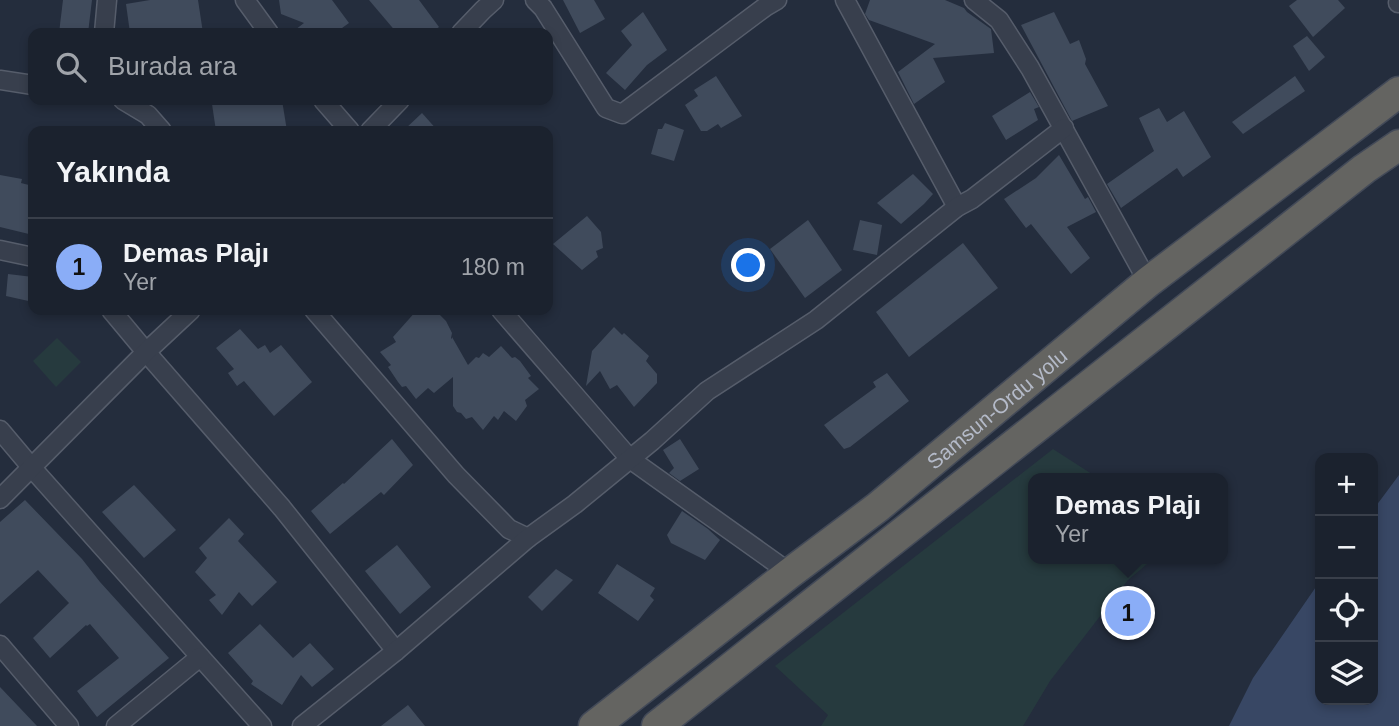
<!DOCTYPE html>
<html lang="tr">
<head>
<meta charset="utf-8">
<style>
  :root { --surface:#1b222e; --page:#282f3a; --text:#f1f3f6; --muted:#a0a4aa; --line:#393f4a; --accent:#8aadf7 }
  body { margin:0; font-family:Helvetica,sans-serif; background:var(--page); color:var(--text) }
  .controls { position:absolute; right:21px; bottom:21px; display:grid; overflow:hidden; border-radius:14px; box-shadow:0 4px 10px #0003 }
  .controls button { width:63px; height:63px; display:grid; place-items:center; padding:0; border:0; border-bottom:2px solid var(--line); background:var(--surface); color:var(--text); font:35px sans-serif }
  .you { position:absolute; left:749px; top:266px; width:24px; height:24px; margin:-18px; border:5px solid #fff; border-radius:50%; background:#1a73e8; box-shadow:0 0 0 10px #1a73e833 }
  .badge { display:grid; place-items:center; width:46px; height:46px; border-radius:50%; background:var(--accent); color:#111; font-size:23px; font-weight:700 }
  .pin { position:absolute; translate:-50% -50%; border:4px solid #fff; box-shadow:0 2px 7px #0006 }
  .popup { position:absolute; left:1028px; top:473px; width:200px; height:91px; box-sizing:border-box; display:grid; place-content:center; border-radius:14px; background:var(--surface); filter:drop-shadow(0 2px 5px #0005); font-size:23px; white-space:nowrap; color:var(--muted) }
  .popup b { font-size:26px; color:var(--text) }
  .popup::after { content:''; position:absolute; left:50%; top:100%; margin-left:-14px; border:14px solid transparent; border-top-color:var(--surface) }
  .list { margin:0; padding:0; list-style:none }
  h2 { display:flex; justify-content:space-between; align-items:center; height:91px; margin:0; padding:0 28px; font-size:30px }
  h2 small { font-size:23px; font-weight:400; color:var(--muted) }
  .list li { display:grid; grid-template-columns:46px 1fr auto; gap:21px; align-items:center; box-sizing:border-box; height:98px; padding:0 28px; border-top:2px solid var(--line) }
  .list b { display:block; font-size:26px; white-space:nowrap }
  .list p { margin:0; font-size:23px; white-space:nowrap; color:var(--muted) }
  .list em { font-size:23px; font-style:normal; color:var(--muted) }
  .icon { flex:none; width:38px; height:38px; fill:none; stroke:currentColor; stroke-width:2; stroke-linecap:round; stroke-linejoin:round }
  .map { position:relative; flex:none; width:1399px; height:726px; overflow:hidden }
  .search { position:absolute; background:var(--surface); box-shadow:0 4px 10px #0003; left:28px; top:28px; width:525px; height:77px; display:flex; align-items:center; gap:18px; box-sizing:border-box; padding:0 24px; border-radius:14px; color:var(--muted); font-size:26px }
  .panel { position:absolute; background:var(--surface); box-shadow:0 4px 10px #0003; left:28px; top:126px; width:525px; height:189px; border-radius:14px }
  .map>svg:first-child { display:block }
  .green { fill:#263a3e }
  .water { fill:#384764 }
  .building { fill:#404b5c }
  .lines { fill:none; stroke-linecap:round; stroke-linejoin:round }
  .minor-casing { stroke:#565d6b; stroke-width:21 }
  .trunk-casing { stroke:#434a58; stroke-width:33 }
  .minor { stroke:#383f4d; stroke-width:18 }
  .trunk { stroke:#646461; stroke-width:30 }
  .labels { text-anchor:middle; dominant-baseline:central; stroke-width:7; stroke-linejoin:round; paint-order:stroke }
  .street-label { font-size:21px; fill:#b4bac8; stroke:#1d2432 }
</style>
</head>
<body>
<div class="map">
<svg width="1399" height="726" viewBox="0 0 1399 726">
  <rect width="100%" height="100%" fill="#242d3d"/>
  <g class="green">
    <polygon points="57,338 81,362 56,387 33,361"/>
    <polygon points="1053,449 1098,478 1034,478 1034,559 1153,559 1128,580 1050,681 1023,726 821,726 828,715 775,666"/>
  </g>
  <polygon class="water" points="1399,475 1399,726 1229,726 1253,678 1320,581 1320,700 1373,700 1373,510"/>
  <g class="building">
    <polygon points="63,0 92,0 88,33 59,33"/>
    <polygon points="150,0 198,0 203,33 130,33 126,4"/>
    <polygon points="279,0 332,0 349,23 335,33 291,33 304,23 281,14"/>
    <polygon points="369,0 419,0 439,27 431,33 397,33"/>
    <polygon points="563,0 594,0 605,19 580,33"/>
    <polygon points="870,0 945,0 964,8 967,12 991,29 994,53 933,58 945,82 914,104 898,72 935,44 869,20 865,14"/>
    <polygon points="1297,0 1338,0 1345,8 1313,37 1289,6"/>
    <polygon points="643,12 667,50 647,65 625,90 606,73 632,45 621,31"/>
    <polygon points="1054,12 1070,44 1079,40 1086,59 1085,64 1108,106 1072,121 1021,25"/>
    <polygon points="1307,36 1325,57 1309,71 1293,46"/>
    <polygon points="716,76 742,116 721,128 718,124 707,131 701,131 685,105 698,96 694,90"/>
    <polygon points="1295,76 1305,91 1243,134 1232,122"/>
    <polygon points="1030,92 1039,107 1034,109 1038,120 1006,140 992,116"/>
    <polygon points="245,100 282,100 287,131 216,131 212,104"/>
    <polygon points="1159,108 1167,122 1184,111 1211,157 1183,177 1177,168 1121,208 1107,184 1154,151 1139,118"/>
    <polygon points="422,113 438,131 403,131"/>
    <polygon points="665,123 684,130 674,161 651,154 658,129 662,129"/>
    <polygon points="1059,155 1085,199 1088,197 1096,212 1067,227 1090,258 1071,274 1031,224 1026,228 1004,199 1036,178"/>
    <polygon points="913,174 933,194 924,204 901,224 877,203"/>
    <polygon points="0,175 22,179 21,183 33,186 33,235 0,227"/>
    <polygon points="587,216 601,232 603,248 596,251 598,257 582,270 553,244"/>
    <polygon points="808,220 842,270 805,298 770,249"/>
    <polygon points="860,220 882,225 877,255 853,250"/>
    <polygon points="963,243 998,288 909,357 876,312"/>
    <polygon points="8,274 33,277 33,302 6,296"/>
    <polygon points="417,310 435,310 446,321 452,333 451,338 452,339 452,337 468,365 476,357 479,358 483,353 489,357 501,346 512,358 515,357 520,361 531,376 528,378 539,389 525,400 527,406 516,421 504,411 498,420 494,416 483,430 472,417 466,419 461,413 457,412 453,406 453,377 434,393 428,388 416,399 406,386 402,387 398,382 388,367 391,365 380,352 396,342 393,337"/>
    <polygon points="614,327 622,335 624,333 649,356 646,361 657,374 657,383 634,407 617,385 610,389 600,371 586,386 592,351"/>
    <polygon points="240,329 258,349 265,345 270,353 281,345 312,382 274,416 244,381 237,386 228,373 234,369 216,348"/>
    <polygon points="887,373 909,401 850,447 844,449 824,425 876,387 873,382"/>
    <polygon points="392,439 413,465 384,495 381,492 330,534 311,511 343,483 344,484"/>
    <polygon points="680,439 699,469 680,481 669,473 674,468 663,450"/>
    <polygon points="134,485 176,530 144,558 102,512"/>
    <polygon points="25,500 82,559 100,582 169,658 97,717 77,691 119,658 90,624 87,626 86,625 50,658 33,638 69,603 38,570 0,604 0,522"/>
    <polygon points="682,511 708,529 720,540 705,560 671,543 667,535"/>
    <polygon points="229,518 244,534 238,541 277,582 252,606 239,592 222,615 209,600 216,595 195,572 207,558 199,548"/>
    <polygon points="397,545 431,587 400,614 365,571"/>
    <polygon points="617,564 655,588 650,596 654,600 638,621 598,593"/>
    <polygon points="556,569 573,580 542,611 528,597"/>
    <polygon points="260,624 293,658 310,643 334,669 312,687 301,675 282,705 251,684 253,681 228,653"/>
    <polygon points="0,687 37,726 0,726"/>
    <polygon points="408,705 425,726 381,726"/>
  </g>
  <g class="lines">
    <g class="minor-casing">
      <g id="minor">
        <polyline points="245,0 269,33"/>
        <polyline points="535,0 543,8 606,108 622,114 765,7 777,0"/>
        <polyline points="845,0 957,207"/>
        <polyline points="974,0 999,20 1030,68 1148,282"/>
        <polyline points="1398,3 1399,2"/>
        <polyline points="104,33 107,0"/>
        <polyline points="461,33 483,10 494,0"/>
        <polyline points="0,80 33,85"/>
        <polyline points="123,100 148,115 162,131"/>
        <polyline points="323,100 350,131"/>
        <polyline points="370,131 400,100"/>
        <polyline points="0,250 33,257"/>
        <polyline points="111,310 146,352 282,508 396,651"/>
        <polyline points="314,310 456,475 509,529 528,538"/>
        <polyline points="501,310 630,459 790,573"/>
        <polyline points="0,430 32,468 262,726"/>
        <polyline points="0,499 146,352 191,310"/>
        <polyline points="0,645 69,726"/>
        <polyline points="116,726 200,657"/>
        <polyline points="302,726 396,651 528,538 575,504 652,441 707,391 816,320 957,207 972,199 1064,128"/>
      </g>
    </g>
    <g class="trunk-casing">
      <g id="trunk">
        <path id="s1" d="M594,726L790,573L878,507L1148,282L1399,92"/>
        <polyline points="657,726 1364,169 1399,145"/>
      </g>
    </g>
    <use href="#minor" class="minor"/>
    <use href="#trunk" class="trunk"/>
  </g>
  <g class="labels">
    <g class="street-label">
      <text stroke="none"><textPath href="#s1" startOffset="513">Samsun-Ordu yolu</textPath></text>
    </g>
  </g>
</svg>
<div class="controls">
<button>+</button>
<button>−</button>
<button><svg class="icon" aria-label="locate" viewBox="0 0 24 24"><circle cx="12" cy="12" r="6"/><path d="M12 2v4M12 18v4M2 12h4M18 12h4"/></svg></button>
<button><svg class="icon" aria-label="layers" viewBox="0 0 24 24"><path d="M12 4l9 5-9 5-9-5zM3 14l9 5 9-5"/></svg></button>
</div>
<div class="you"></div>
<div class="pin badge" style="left:1128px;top:613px">1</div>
<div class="popup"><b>Demas Plajı</b>Yer</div>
<div class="search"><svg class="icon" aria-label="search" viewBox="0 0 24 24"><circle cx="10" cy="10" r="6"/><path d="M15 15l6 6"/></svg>Burada ara</div>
<section class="panel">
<h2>Yakında<small></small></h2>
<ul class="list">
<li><span class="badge">1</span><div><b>Demas Plajı</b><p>Yer</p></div><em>180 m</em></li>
</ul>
</section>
</div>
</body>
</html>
